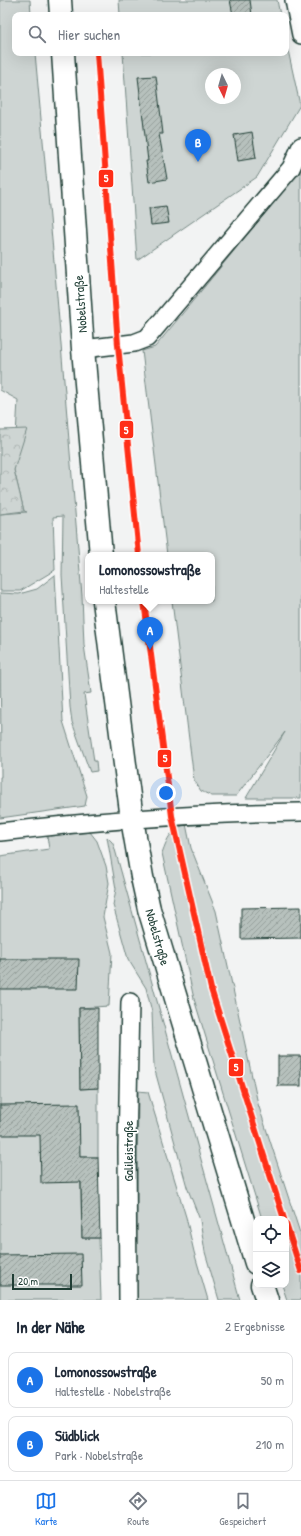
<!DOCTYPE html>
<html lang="de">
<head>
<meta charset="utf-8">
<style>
  :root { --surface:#fff; --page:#f2f2f3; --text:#1f2937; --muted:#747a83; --line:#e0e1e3; --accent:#1a73e8 }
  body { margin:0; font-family:"Patrick Hand",sans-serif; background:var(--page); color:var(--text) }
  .controls { position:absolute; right:12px; bottom:12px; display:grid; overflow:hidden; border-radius:8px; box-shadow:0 4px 16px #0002 }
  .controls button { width:36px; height:36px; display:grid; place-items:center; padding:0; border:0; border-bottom:1px solid var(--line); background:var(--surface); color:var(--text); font:20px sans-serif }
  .compass { position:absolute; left:205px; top:68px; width:36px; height:36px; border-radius:50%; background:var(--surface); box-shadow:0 4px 16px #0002; rotate:175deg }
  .scale { position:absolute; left:12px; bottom:10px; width:60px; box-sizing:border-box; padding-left:4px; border:2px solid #1f3d34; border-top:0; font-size:11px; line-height:14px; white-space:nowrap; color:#1f3d34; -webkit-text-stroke:3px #fff; paint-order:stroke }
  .you { position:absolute; left:166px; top:793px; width:14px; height:14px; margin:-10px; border:3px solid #fff; border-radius:50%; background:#1a73e8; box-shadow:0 0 0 6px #1a73e833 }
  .badge { display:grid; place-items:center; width:26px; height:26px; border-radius:50%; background:var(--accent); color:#fff; font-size:13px; font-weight:700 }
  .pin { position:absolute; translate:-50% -33px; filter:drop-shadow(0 1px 2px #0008) }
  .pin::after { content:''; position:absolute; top:21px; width:14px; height:12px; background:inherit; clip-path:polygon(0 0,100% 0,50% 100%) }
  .popup { position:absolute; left:85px; top:552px; width:130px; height:52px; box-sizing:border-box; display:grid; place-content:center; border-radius:8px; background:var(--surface); filter:drop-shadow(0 1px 3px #0005); font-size:13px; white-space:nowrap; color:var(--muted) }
  .popup b { font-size:15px; color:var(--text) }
  .popup::after { content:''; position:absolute; left:50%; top:100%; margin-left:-8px; border:8px solid transparent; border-top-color:var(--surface) }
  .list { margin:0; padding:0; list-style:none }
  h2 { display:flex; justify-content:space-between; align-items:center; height:52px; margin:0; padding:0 16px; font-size:17px }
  h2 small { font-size:13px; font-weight:400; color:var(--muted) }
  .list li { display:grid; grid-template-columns:26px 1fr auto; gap:12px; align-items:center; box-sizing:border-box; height:56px; margin:0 8px 8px; padding:0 8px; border:1px solid var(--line); border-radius:8px }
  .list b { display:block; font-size:15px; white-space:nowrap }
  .list p { margin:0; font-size:13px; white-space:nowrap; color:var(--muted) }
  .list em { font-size:13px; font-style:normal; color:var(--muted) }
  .icon { flex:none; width:22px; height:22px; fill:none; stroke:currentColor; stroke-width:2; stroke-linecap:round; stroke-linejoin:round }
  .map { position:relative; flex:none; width:301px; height:1300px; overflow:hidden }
  .search { position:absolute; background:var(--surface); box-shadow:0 4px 16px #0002; left:12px; right:12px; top:12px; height:44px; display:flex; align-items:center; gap:10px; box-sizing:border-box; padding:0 14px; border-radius:8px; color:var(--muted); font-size:15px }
  .sheet { height:180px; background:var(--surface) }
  nav { display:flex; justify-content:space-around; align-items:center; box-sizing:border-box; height:56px; border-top:1px solid var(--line); background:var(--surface); font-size:11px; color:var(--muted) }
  nav a { display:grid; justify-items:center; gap:2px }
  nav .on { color:var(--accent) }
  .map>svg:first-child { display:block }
  .green { fill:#ced5d3; stroke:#768984; fill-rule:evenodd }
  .forest { fill:url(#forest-crowns); stroke:#768984 }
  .building { fill:url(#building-hatch); stroke:#1f3d34 }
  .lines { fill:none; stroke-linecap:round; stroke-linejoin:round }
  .street-casing { stroke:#1f3d34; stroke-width:20 }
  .secondary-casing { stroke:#1f3d34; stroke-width:25 }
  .street { stroke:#fff; stroke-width:17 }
  .secondary { stroke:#fff; stroke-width:22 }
  .tram-1-casing { stroke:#fff; stroke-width:9 }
  .tram-1 { stroke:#ff2e17; stroke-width:6 }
  .labels { text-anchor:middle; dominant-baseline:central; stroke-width:3.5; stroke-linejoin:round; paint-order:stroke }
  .street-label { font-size:13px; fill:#1f3d34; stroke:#fff }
  .line-badge { stroke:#fff; stroke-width:1.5 }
  .badge-label { font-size:11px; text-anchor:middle; font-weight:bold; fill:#fff }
</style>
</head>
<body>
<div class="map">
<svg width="301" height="1300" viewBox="0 0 301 1300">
  <defs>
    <pattern id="forest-crowns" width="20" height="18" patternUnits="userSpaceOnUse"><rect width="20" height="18" fill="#ced5d3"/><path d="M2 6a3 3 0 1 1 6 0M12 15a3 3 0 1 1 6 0" fill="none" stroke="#b0b8b6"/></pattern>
    <pattern id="building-hatch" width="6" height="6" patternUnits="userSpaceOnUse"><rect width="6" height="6" fill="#b7c1bd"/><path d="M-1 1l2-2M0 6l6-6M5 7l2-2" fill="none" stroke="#949e9a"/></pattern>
  </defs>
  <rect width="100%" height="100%" fill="#f2f3f3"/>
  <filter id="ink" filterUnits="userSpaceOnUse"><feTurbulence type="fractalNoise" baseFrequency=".025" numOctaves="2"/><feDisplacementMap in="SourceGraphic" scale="8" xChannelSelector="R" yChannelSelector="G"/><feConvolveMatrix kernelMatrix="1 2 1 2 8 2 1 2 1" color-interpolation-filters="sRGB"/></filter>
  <g filter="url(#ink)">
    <g class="green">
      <polygon points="0,0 30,0 31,15 15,15 15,53 35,53 55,273 82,596 84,645 91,693 84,694 94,761 96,761 97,771 90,772 72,722 70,707 62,575 63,516 53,517 55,570 20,591 0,591 0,514 27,512 24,511 14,470 18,400 0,390"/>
      <polygon points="119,0 277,0 280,15 120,15"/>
      <path d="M286,41L300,105L257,177L137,260L123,53H286ZM211,74H235V98H211Z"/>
      <polygon points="301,169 301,798 246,798 285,732 236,796 212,796 201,791 194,780 172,601 212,601 212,555 167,555 142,351 155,347"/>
      <polygon points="55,575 63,721 87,796 85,806 0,818 0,777 1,777 0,593 19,594 37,589"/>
      <path d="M186,824L191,848L216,911L258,1104L301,1236V1300H287L282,1285H286V1219H262L194,999L162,853C168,837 170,831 186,824Z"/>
      <polygon points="90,832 97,841 106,866 109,883 103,917 112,953 109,1006 79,1008 80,1089 98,1088 98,1157 80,1157 82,1238 99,1238 101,1300 0,1300 0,856 49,849 47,836"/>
      <polygon points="107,837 112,842 114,846 240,1300 219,1300 205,1252 200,1220 187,1187 154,1067 152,1012 146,988 128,959 113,905 116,889"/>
      <polygon points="138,1091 148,1092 186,1217 194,1252 208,1300 136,1300"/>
    </g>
    <polygon class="forest" points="27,429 14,470 24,511 0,514 0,430"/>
    <g class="building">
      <polygon points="230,0 250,0 252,15 233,15"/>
      <polygon points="156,76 163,134 159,134 167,179 149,182 146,161 148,161 138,77"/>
      <polygon points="252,132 256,158 238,161 234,135"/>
      <polygon points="166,206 169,223 151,225 149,208"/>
      <polygon points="301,907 301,938 241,939 241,908"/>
      <polygon points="0,959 79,959 78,989 0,989"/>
      <polygon points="79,1008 98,1008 98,1088 80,1089"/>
      <rect x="278" y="1056" width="23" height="30"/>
      <polygon points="79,1104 80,1157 98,1157 100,1238 82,1238 81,1182 41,1183 40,1135 0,1135 0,1105"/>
      <polygon points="81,1254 82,1285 0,1285 0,1255"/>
    </g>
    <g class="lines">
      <g class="street-casing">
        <g id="street">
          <polyline points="294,0 301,35"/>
          <polyline points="83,349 134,343 147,338 291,168 301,146"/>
          <path d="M0,832C100,820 200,813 301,812"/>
          <polyline points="128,1300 127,1148 130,1002"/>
        </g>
      </g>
      <g class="secondary-casing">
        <g id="secondary">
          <polyline points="60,0 61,15"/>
          <polyline points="63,53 83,349 101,555"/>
          <polyline points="104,601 132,819 142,877 149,909 256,1263"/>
          <polyline points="262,1285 267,1300"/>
        </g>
      </g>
      <use href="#street" class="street"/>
      <use href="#secondary" class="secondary"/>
      <g class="tram-1-casing">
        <g id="tram-1">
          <polyline points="97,53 118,345 139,555"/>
          <polyline points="144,601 172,816 211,989 284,1219"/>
          <polyline points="286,1224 301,1271"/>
        </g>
      </g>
      <use href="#tram-1" class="tram-1"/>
    </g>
  </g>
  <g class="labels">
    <g class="street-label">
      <text transform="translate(80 304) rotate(-94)">Nobelstraße</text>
      <text transform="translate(158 937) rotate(74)">Nobelstraße</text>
      <text transform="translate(128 1151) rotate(-90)">Galileistraße</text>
    </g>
  </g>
  <g class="line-badge">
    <rect x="98" y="169" width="16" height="19" rx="4" fill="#ff2e17"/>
    <rect x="119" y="420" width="15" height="19" rx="4" fill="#ff2e17"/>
    <rect x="157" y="749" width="15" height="19" rx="4" fill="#ff2e17"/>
    <rect x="228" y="1058" width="16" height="19" rx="4" fill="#ff2e17"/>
  </g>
  <g class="badge-label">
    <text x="106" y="182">5</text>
    <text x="126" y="434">5</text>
    <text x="165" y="762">5</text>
    <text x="236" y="1071">5</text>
  </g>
</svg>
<div class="controls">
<button><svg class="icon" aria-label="locate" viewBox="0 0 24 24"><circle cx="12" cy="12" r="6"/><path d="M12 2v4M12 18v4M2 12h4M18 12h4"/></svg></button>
<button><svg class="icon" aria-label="layers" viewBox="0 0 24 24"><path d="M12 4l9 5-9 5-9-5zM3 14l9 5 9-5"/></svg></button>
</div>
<svg class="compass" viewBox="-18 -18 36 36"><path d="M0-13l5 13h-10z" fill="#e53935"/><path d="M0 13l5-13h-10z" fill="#747a83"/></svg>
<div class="scale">20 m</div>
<div class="you"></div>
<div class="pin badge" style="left:150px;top:650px">A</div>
<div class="popup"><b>Lomonossowstraße</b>Haltestelle</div>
<div class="pin badge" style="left:198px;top:162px">B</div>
<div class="search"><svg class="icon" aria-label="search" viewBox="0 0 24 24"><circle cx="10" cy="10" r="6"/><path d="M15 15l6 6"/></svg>Hier suchen</div>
</div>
<section class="sheet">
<h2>In der Nähe<small>2 Ergebnisse</small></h2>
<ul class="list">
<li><span class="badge">A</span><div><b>Lomonossowstraße</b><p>Haltestelle · Nobelstraße</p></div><em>50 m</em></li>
<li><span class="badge">B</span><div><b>Südblick</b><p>Park · Nobelstraße</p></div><em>210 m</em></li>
</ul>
</section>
<nav>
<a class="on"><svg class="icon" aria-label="map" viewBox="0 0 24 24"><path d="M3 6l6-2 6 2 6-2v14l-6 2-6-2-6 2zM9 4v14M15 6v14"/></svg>Karte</a>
<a><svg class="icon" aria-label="directions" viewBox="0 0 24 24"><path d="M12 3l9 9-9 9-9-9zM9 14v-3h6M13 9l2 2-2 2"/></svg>Route</a>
<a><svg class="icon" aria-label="saved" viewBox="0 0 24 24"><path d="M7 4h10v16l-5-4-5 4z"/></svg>Gespeichert</a>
</nav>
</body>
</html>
